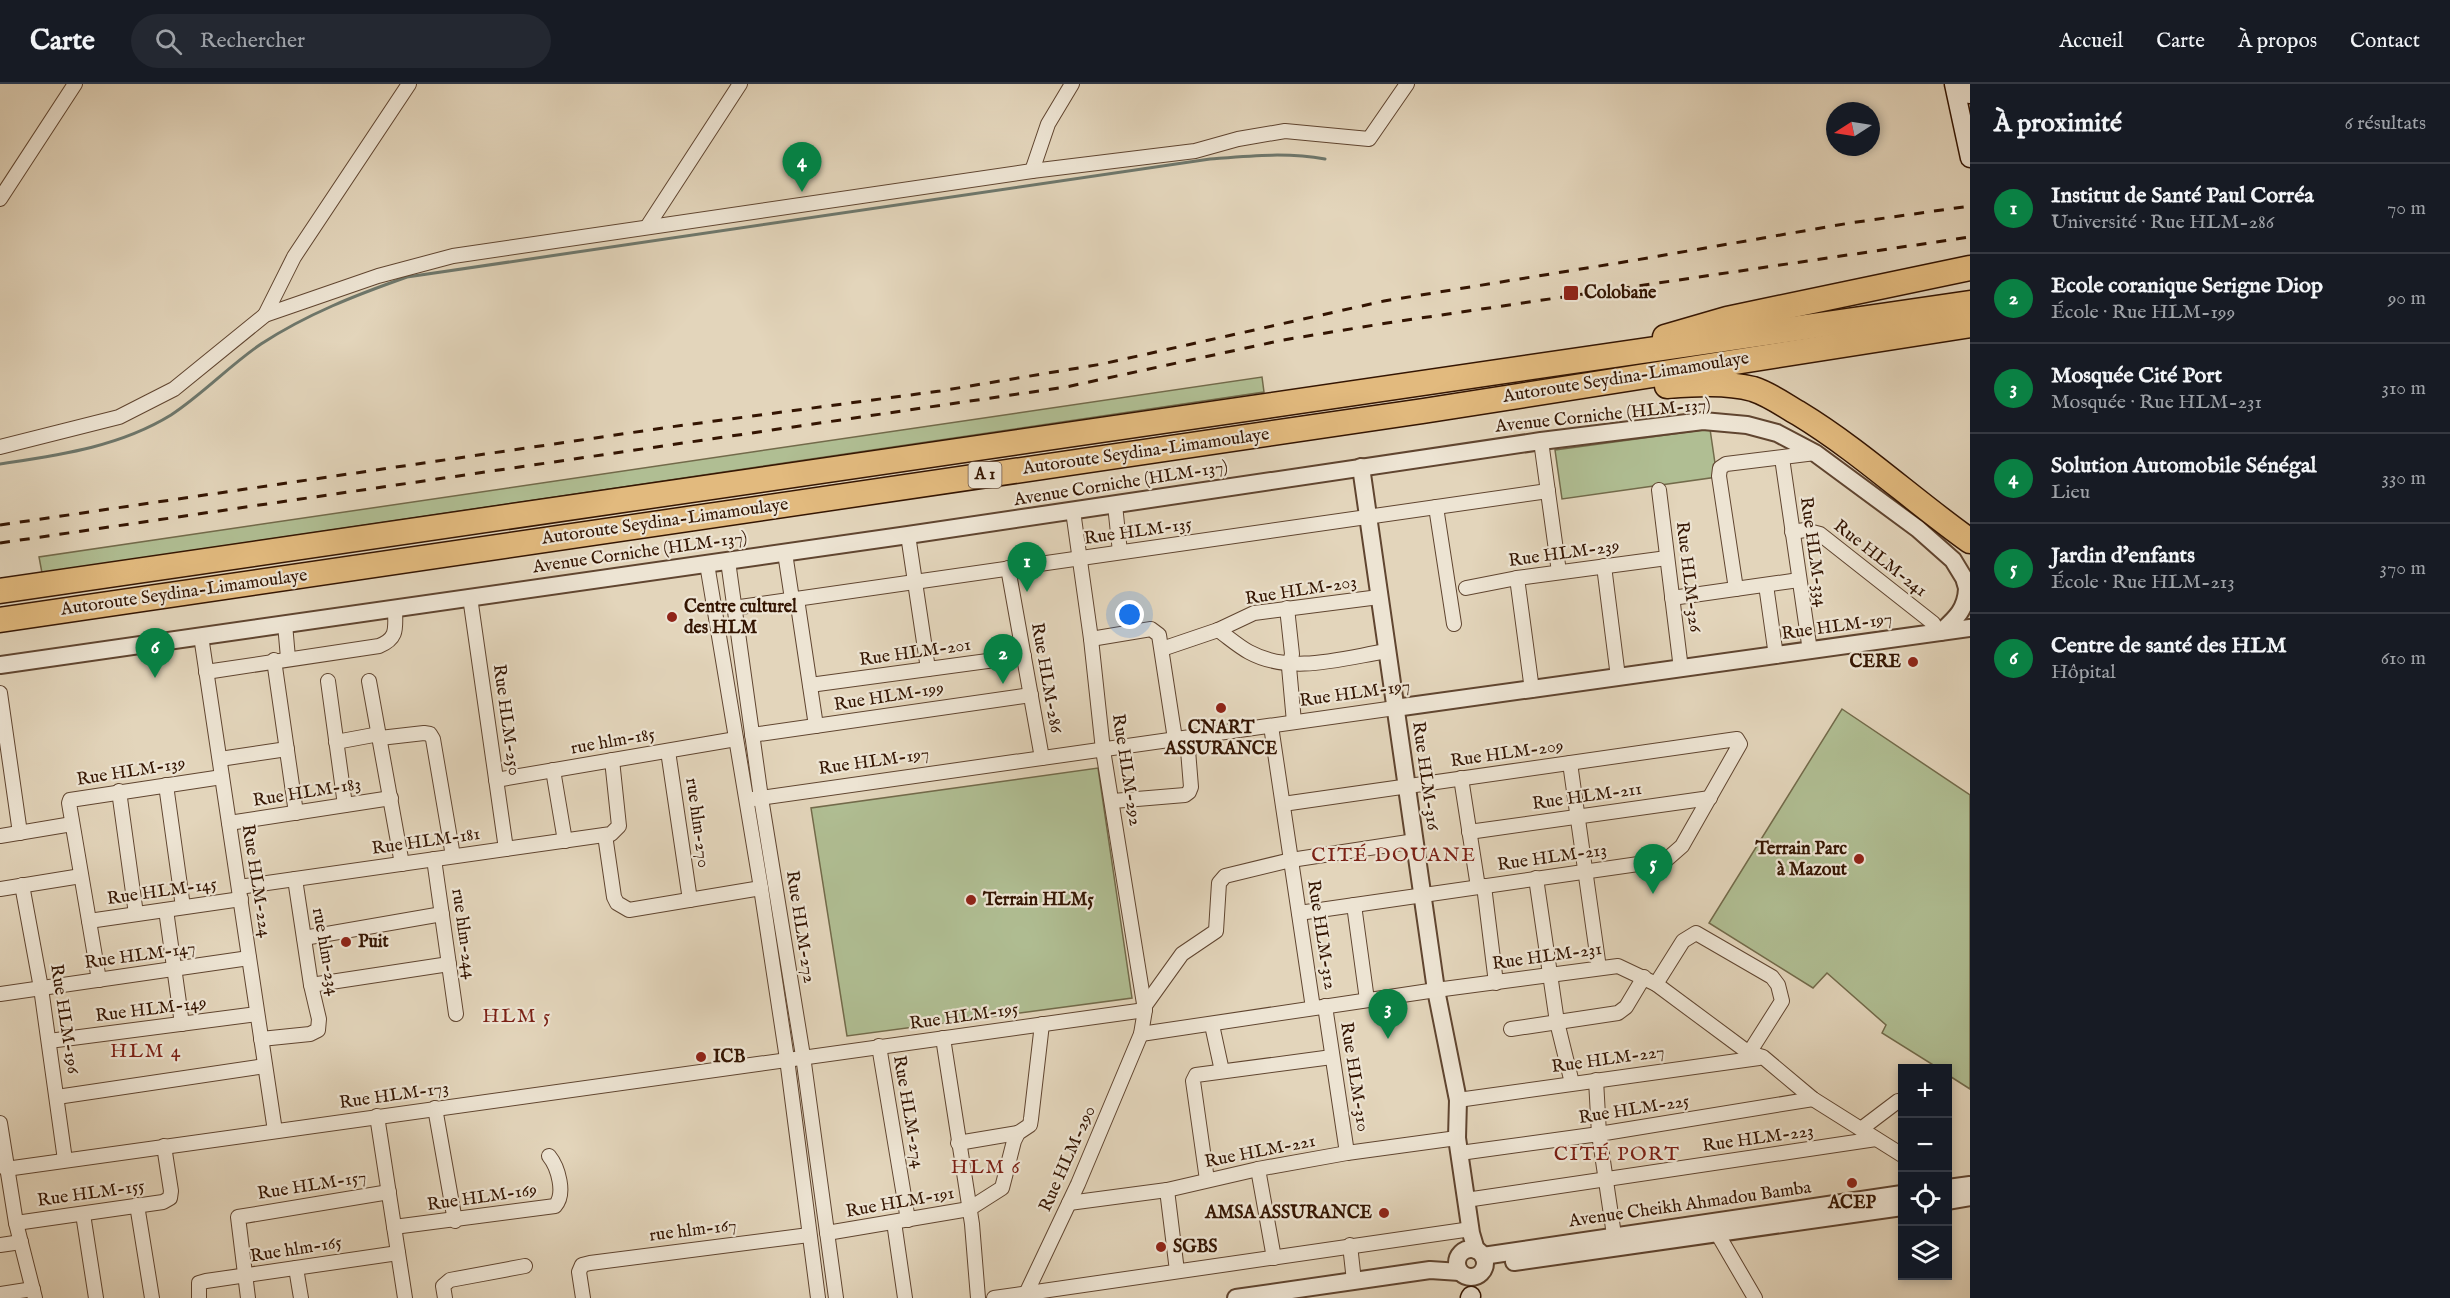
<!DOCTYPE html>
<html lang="fr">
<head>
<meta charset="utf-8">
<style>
  :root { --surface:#171b24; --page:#242831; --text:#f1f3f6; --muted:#9ea1a6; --line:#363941; --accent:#0b8043 }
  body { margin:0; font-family:"IM FELL English",serif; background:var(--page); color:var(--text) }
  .controls { position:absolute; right:18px; bottom:18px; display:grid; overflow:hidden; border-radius:0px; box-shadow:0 3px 9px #0003 }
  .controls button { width:54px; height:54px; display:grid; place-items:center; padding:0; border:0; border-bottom:2px solid var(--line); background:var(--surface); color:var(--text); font:30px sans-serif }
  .compass { position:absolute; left:1826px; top:18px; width:54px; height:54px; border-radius:50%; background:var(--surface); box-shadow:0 3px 9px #0003; rotate:258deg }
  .you { position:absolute; left:1130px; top:531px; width:21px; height:21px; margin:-15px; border:4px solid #fff; border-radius:50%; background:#1a73e8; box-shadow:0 0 0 9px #1a73e833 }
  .badge { display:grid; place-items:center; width:39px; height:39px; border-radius:50%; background:var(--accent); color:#fff; font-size:20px; font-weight:700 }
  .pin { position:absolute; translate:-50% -50px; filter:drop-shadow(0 2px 3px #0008) }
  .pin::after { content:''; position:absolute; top:32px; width:21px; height:18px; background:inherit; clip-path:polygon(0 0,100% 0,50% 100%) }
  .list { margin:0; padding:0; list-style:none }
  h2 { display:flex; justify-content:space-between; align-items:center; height:78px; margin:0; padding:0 24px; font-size:26px }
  h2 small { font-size:20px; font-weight:400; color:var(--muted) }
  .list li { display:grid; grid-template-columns:39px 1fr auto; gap:18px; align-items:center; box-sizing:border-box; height:90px; padding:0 24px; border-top:2px solid var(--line) }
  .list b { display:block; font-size:22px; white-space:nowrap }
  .list p { margin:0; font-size:20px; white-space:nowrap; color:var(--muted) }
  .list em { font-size:20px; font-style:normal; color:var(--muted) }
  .icon { flex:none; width:33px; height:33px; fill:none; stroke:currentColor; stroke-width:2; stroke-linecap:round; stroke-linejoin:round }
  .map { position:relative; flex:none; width:1970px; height:1214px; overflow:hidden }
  header { display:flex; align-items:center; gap:36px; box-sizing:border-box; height:84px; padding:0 30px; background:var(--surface); border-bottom:2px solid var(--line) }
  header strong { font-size:28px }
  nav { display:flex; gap:33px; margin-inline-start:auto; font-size:21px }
  .search { width:420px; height:54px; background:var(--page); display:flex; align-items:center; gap:15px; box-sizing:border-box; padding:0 21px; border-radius:33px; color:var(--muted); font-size:22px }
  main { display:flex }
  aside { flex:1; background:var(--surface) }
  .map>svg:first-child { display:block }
  .green { fill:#b0be93; stroke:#726a4a; stroke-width:1.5 }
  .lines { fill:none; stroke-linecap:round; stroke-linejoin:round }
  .stream { stroke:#6e776b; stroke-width:3 }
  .minor-casing { stroke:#604530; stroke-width:16 }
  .tertiary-casing { stroke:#604530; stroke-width:20 }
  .secondary-casing { stroke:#341502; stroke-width:21 }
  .motorway-casing { stroke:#341502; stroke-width:27 }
  .minor { stroke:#ede4d3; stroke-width:14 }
  .tertiary { stroke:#ede4d3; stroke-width:16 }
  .secondary { stroke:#ede4d3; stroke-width:18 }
  .motorway { stroke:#e2ba7e; stroke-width:24 }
  .rail { stroke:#341502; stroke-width:3; stroke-dasharray:10 10; stroke-linecap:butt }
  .poi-dot { fill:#8f2418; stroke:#ede4d3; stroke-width:2 }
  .labels { text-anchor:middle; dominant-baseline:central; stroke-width:4.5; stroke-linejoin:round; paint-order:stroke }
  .shield { fill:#ede4d3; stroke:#6c5341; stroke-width:1.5 }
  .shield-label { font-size:16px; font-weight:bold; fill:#341502 }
  .poi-label { font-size:18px; font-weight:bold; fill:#341502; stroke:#ede4d3; text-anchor:start }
  .street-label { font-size:18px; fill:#341502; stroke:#ede4d3 }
  .neighbourhood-label { font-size:20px; letter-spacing:1.5px; fill:#7a1f14; stroke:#ede4d3 }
</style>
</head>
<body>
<header>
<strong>Carte</strong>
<div class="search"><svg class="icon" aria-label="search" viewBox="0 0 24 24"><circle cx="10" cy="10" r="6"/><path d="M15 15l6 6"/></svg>Rechercher</div>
<nav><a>Accueil</a><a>Carte</a><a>À propos</a><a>Contact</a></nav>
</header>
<main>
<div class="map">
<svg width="1970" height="1214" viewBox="0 0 1970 1214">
  <rect width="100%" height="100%" fill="#e3d5bb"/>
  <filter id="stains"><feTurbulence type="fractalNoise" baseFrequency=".00333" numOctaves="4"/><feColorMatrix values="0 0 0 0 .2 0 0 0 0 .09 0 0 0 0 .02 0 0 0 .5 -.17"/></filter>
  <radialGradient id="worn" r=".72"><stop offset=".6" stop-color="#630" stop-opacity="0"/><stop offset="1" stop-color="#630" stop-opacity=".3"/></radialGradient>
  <g class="green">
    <polygon points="1262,293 1264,308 42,489 39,473"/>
    <polygon points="1710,345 1717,393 1562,415 1555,366"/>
    <polygon points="1842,625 1970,711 1970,1005 1948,991 1948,984 1938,984 1882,949 1886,941 1827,889 1813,904 1709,839"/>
    <polygon points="1098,684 1132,914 847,952 811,724"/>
  </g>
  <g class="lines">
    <path class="stream" d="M0,380C59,371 119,363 171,331C203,310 230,281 261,260C307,230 356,211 407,193L1210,75C1248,72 1286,68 1325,75"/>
    <g class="minor-casing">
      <g id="minor">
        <polyline points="1032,87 1048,40 1072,0"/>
        <polyline points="0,115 75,0"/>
        <polyline points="647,143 740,0"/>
        <polyline points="265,231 294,173 409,0"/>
        <polyline points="1541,357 1559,488"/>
        <polyline points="0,363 119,333 174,305 265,231 378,192 453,172 1032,87 1195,67 1238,55 1285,47 1369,55 1407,0"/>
        <polyline points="1782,374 1810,567"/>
        <polyline points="1659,406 1681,585"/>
        <polyline points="1115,421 1120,468"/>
        <polyline points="1436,423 1454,540"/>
        <polyline points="1792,448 1805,446 1820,450 1933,539 1938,548"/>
        <polyline points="908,451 928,585"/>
        <polyline points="785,469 792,515"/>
        <polyline points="728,477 761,714 803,972 836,1214"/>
        <polyline points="707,480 761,804 787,975 818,1214"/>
        <polyline points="1604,482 1618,593"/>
        <polyline points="1008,484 1042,674"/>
        <polyline points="1517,494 1532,606"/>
        <polyline points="1766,501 1776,572"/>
        <polyline points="1466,504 1517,494 1667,474"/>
        <polyline points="1736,505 1719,392 1720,384 1726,380 1815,369"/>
        <polyline points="470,513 506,765"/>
        <polyline points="1672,514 1799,496"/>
        <polyline points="797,515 816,642"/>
        <polyline points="733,524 1548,407"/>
        <polyline points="1287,524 1292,570 1289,583 1294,638"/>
        <polyline points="285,540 288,574"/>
        <path d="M1218,546C1228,553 1238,562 1249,568C1291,591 1343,574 1387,567"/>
        <polyline points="201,552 275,1047"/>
        <polyline points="1091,555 1151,545 1159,551 1175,655"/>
        <polyline points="1162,565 1218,546 1254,529 1379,513"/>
        <polyline points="274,576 296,729"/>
        <path d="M206,588L379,562C399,554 395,543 395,524"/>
        <polyline points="328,597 345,721"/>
        <polyline points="369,597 402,780"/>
        <polyline points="810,601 1024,572"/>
        <polyline points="0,609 20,749"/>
        <polyline points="1271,642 1313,924"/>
        <polyline points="752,651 1031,611"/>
        <polyline points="380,654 424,649 430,650 433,655 453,772"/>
        <polyline points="336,658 379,650"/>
        <polyline points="668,667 690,816"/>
        <polyline points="220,675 287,665"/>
        <polyline points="1570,679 1599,884"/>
        <polyline points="553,686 565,757"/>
        <polyline points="1461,694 1478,803"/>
        <polyline points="496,696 736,655"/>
        <polyline points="166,701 183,823"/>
        <polyline points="119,707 136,830"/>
        <polyline points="753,715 1395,624"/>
        <polyline points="1113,717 1185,711 1189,708 1191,703 1187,654"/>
        <polyline points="1283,720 1737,655 1740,660 1682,762 1666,776 1299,829"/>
        <polyline points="229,739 391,714"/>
        <polyline points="1469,748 1710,714"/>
        <polyline points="605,751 614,813 617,819 629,826 761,804"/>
        <polyline points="0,752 72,740"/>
        <polyline points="434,775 456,930"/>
        <polyline points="1536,794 1557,938 1572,999"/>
        <polyline points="22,801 41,904 65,1076"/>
        <polyline points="1484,802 1496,899"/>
        <polyline points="239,803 611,750 619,742 612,676"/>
        <polyline points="0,805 81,792"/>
        <polyline points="1354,821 1367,916"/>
        <polyline points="166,826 182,940"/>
        <polyline points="89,837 241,815"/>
        <polyline points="304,854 442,830"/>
        <polyline points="99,896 69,719 70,716 222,693"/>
        <polyline points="1656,900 1683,857 1696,849 1772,893 1778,901 1782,917 1749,969"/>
        <polyline points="311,901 449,880"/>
        <polyline points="0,910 249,874"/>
        <polyline points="1325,922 1347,1069"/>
        <polyline points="1144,923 1182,870 1216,847 1219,799 1225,792 1291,776 1415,757"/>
        <polyline points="1212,941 1222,987"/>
        <polyline points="1511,945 1618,929 1626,923 1644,893"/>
        <polyline points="1141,950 1436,906 1618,882 1656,900 1749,969 1763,973 1813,1015 1902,1071"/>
        <polyline points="943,954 972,1140 978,1214"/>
        <polyline points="261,955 310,950 318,946 319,935 311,901 295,795"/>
        <polyline points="49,957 257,930"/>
        <polyline points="879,962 908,1136"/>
        <polyline points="1596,996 1599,1050 1614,1151"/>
        <polyline points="57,1013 265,982"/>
        <polyline points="1458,1016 1759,974"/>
        <polyline points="435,1024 455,1137"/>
        <polyline points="377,1032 405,1214"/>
        <polyline points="0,1039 16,1139 35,1214"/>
        <polyline points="1861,1045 1898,1017"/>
        <polyline points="958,1059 1018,1049"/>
        <polyline points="1460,1069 1599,1050 1813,1015"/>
        <polyline points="6,1085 1145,926"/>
        <polyline points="1258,1085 1274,1174"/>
        <polyline points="1207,1096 1193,997 1196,991 1332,973"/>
        <polyline points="1167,1106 1177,1187"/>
        <polyline points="1466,1116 1876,1055"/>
        <polyline points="1069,1119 1167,1106 1258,1085 1347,1069 1457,1054"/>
        <polyline points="137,1121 152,1214"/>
        <polyline points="83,1130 96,1214"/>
        <polyline points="894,1138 905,1214"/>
        <polyline points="16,1139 163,1118 170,1114 171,1107 164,1062"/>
        <path d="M394,1143L555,1122C566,1110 558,1083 549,1072"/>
        <polyline points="827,1149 969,1125 1002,1104 1014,1057 1018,1049 1030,1041 1031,1035 1042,940"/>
        <polyline points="1717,1149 1755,1214"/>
        <polyline points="0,1161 21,1158"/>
        <polyline points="1350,1161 1354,1197"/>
        <polyline points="296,1184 301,1214"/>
        <polyline points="0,1210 33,1205"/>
        <polyline points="199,1214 199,1199 206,1197 398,1169"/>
        <polyline points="248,1214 238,1133 389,1108"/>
        <polyline points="445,1214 443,1202 450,1196 525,1182"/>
        <polyline points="583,1214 579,1188 582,1181 590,1179 809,1151"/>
        <polyline points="994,1214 1471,1145"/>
        <polyline points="1024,1214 1078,1100 1141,950 1145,926 1103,666 1091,555 1073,427"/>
      </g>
    </g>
    <g class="tertiary-casing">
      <g id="tertiary">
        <polyline points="1361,383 1436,906 1458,1016 1457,1054 1471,1149 1476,1166"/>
        <path d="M1941,548C1955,535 1966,526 1967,505"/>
        <polyline points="0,581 908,451 1541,357 1703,337 1747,341 1777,349 1815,369 1918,445 1953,476 1964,494 1970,514"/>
        <polyline points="1395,624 1970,544"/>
        <polyline points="1948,1104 1970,1101"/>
        <polyline points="1948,1117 1970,1113"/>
        <circle cx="1471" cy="1179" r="14"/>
        <polyline points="1483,1172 1902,1110"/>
        <polyline points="1514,1178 1902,1123"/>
        <polyline points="1236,1214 1430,1186 1460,1188"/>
      </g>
    </g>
    <g class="secondary-casing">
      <g id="secondary">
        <polyline points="1954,0 1970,74"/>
        <polyline points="1968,0 1970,10"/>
        <polyline points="1470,1214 1471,1212"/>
      </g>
    </g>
    <g class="motorway-casing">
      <g id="motorway">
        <polyline points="1665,253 1727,235 1970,184"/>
        <path d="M1667,302C1696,300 1725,298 1753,305C1769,310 1784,321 1798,329C1859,366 1911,415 1970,457"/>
        <polyline points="0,507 1970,219"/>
        <polyline points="0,536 1423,327 1970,241"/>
      </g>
    </g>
    <use href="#minor" class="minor"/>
    <use href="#tertiary" class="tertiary"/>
    <use href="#secondary" class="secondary"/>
    <use href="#motorway" class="motorway"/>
    <g class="rail">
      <polyline points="0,441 670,343 940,307 1102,280 1384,217 1630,177 1850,139 1970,122"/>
      <polyline points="0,459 1066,303 1283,256 1387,239 1970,153"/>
    </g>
  </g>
  <g class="poi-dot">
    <rect x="1563" y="201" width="16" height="16" rx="3"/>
    <circle cx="672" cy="533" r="6"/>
    <circle cx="1913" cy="578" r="6"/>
    <circle cx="1221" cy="624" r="6"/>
    <circle cx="1859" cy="775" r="6"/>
    <circle cx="971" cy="816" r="6"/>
    <circle cx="346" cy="858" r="6"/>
    <circle cx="701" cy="973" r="6"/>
    <circle cx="1852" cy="1099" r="6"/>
    <circle cx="1384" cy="1129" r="6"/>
    <circle cx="1161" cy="1163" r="6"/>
  </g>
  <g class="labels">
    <rect class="shield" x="968.5" y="378" width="33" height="26" rx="4.5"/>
    <g class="shield-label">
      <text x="985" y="391">A 1</text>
    </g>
    <g class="poi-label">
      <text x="1584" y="209">Colobane</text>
      <text x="684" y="523">Centre culturel<tspan x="684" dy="21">des HLM</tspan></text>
      <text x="1901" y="578" text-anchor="end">CERE</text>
      <text x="1221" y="644" text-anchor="middle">CNART<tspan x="1221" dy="21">ASSURANCE</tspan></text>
      <text x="1847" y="765" text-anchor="end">Terrain Parc<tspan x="1847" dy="21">à Mazout</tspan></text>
      <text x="983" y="816">Terrain HLM5</text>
      <text x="358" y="858">Puit</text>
      <text x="713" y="973">ICB</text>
      <text x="1852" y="1119" text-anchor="middle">ACEP</text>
      <text x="1372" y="1129" text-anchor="end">AMSA ASSURANCE</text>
      <text x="1173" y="1163">SGBS</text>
    </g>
    <g class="street-label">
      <text transform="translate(1626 294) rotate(-9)">Autoroute Seydina-Limamoulaye</text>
      <text transform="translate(1603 332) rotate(-6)">Avenue Corniche (HLM-137)</text>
      <text transform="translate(1146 368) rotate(-8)">Autoroute Seydina-Limamoulaye</text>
      <text transform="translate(1121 400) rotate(-9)">Avenue Corniche (HLM-137)</text>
      <text transform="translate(665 438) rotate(-8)">Autoroute Seydina-Limamoulaye</text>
      <text transform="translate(1138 448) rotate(-8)">Rue HLM-135</text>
      <text transform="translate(1813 468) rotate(82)">Rue HLM-334</text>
      <text transform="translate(640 469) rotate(-8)">Avenue Corniche (HLM-137)</text>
      <text transform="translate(1564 470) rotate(-8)">Rue HLM-239</text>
      <text transform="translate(1880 475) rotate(38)">Rue HLM-241</text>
      <text transform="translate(1688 493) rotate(83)">Rue HLM-326</text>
      <text transform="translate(1301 507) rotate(-9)">Rue HLM-203</text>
      <text transform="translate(184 509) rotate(-8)">Autoroute Seydina-Limamoulaye</text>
      <text transform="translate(1837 543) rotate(-8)">Rue HLM-197</text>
      <text transform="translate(915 569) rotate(-8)">Rue HLM-201</text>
      <text transform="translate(1046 594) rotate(80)">Rue HLM-286</text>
      <text transform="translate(1355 610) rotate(-8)">Rue HLM-197</text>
      <text transform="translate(889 613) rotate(-9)">Rue HLM-199</text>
      <text transform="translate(506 636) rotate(82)">Rue HLM-250</text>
      <text transform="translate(613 658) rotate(-10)">rue hlm-185</text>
      <text transform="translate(1507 670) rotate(-8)">Rue HLM-209</text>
      <text transform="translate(874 678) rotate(-8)">Rue HLM-197</text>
      <text transform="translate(1126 686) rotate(81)">Rue HLM-292</text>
      <text transform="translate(131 688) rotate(-9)">Rue HLM-139</text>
      <text transform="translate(1425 692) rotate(82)">Rue HLM-316</text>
      <text transform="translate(307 709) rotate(-9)">Rue HLM-183</text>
      <text transform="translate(1587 713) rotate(-8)">Rue HLM-211</text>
      <text transform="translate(697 739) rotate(82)">rue hlm-270</text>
      <text transform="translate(426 758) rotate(-8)">Rue HLM-181</text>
      <text transform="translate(1552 774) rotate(-8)">Rue HLM-213</text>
      <text transform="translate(256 797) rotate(81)">Rue HLM-224</text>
      <text transform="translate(162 808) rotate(-8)">Rue HLM-145</text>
      <text transform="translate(800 843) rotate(81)">Rue HLM-272</text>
      <text transform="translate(463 850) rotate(82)">rue hlm-244</text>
      <text transform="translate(1321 851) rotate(81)">Rue HLM-312</text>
      <text transform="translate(325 868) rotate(80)">rue hlm-234</text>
      <text transform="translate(140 872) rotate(-8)">Rue HLM-147</text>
      <text transform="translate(1547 873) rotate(-8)">Rue HLM-231</text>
      <text transform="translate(151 926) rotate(-7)">Rue HLM-149</text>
      <text transform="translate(964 933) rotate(-8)">Rue HLM-195</text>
      <text transform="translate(64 935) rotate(81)">Rue HLM-196</text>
      <text transform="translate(1608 976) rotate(-8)">Rue HLM-227</text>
      <text transform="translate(1354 993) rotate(81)">Rue HLM-310</text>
      <text transform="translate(394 1012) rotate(-8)">Rue HLM-173</text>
      <text transform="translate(1634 1026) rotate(-9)">Rue HLM-225</text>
      <text transform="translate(908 1028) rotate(80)">Rue HLM-274</text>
      <text transform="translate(1758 1055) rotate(-8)">Rue HLM-223</text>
      <text transform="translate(1260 1068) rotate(-11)">Rue HLM-221</text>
      <text transform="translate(1068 1075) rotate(-66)">Rue HLM-290</text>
      <text transform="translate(312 1102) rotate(-9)">Rue HLM-157</text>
      <text transform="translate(91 1110) rotate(-8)">Rue HLM-155</text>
      <text transform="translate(482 1114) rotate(-8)">Rue HLM-169</text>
      <text transform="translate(900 1119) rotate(-10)">Rue HLM-191</text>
      <text transform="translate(1690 1121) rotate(-8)">Avenue Cheikh Ahmadou Bamba</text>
      <text transform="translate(693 1147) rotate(-7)">rue hlm-167</text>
      <text transform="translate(296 1166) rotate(-9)">Rue hlm-165</text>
    </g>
    <g class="neighbourhood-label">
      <text x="1394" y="771">CITÉ DOUANE</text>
      <text x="517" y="932">HLM 5</text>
      <text x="146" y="967">HLM 4</text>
      <text x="1617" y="1070">CITÉ PORT</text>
      <text x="986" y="1083">HLM 6</text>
    </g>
  </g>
  <rect width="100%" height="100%" filter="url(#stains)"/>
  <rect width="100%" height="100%" fill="url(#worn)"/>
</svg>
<div class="controls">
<button>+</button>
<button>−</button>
<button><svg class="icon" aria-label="locate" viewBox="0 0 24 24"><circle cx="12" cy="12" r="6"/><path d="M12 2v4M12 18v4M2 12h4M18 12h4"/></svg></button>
<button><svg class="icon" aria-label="layers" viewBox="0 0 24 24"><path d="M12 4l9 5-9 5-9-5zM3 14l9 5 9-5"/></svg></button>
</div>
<svg class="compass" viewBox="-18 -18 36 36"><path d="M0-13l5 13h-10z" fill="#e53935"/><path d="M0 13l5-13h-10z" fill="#9ea1a6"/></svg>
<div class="you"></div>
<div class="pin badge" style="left:1027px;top:508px">1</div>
<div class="pin badge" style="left:1003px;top:600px">2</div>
<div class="pin badge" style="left:1388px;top:955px">3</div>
<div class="pin badge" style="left:802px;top:108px">4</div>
<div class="pin badge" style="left:1653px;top:810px">5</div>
<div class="pin badge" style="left:155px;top:594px">6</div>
</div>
<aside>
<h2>À proximité<small>6 résultats</small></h2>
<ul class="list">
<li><span class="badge">1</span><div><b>Institut de Santé Paul Corréa</b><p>Université · Rue HLM-286</p></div><em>70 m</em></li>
<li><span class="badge">2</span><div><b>Ecole coranique Serigne Diop</b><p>École · Rue HLM-199</p></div><em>90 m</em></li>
<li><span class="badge">3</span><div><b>Mosquée Cité Port</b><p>Mosquée · Rue HLM-231</p></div><em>310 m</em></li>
<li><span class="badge">4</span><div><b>Solution Automobile Sénégal</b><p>Lieu</p></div><em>330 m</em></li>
<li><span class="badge">5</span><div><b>Jardin d'enfants</b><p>École · Rue HLM-213</p></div><em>370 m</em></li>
<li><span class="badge">6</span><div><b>Centre de santé des HLM</b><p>Hôpital</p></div><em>610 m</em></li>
</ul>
</aside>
</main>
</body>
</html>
